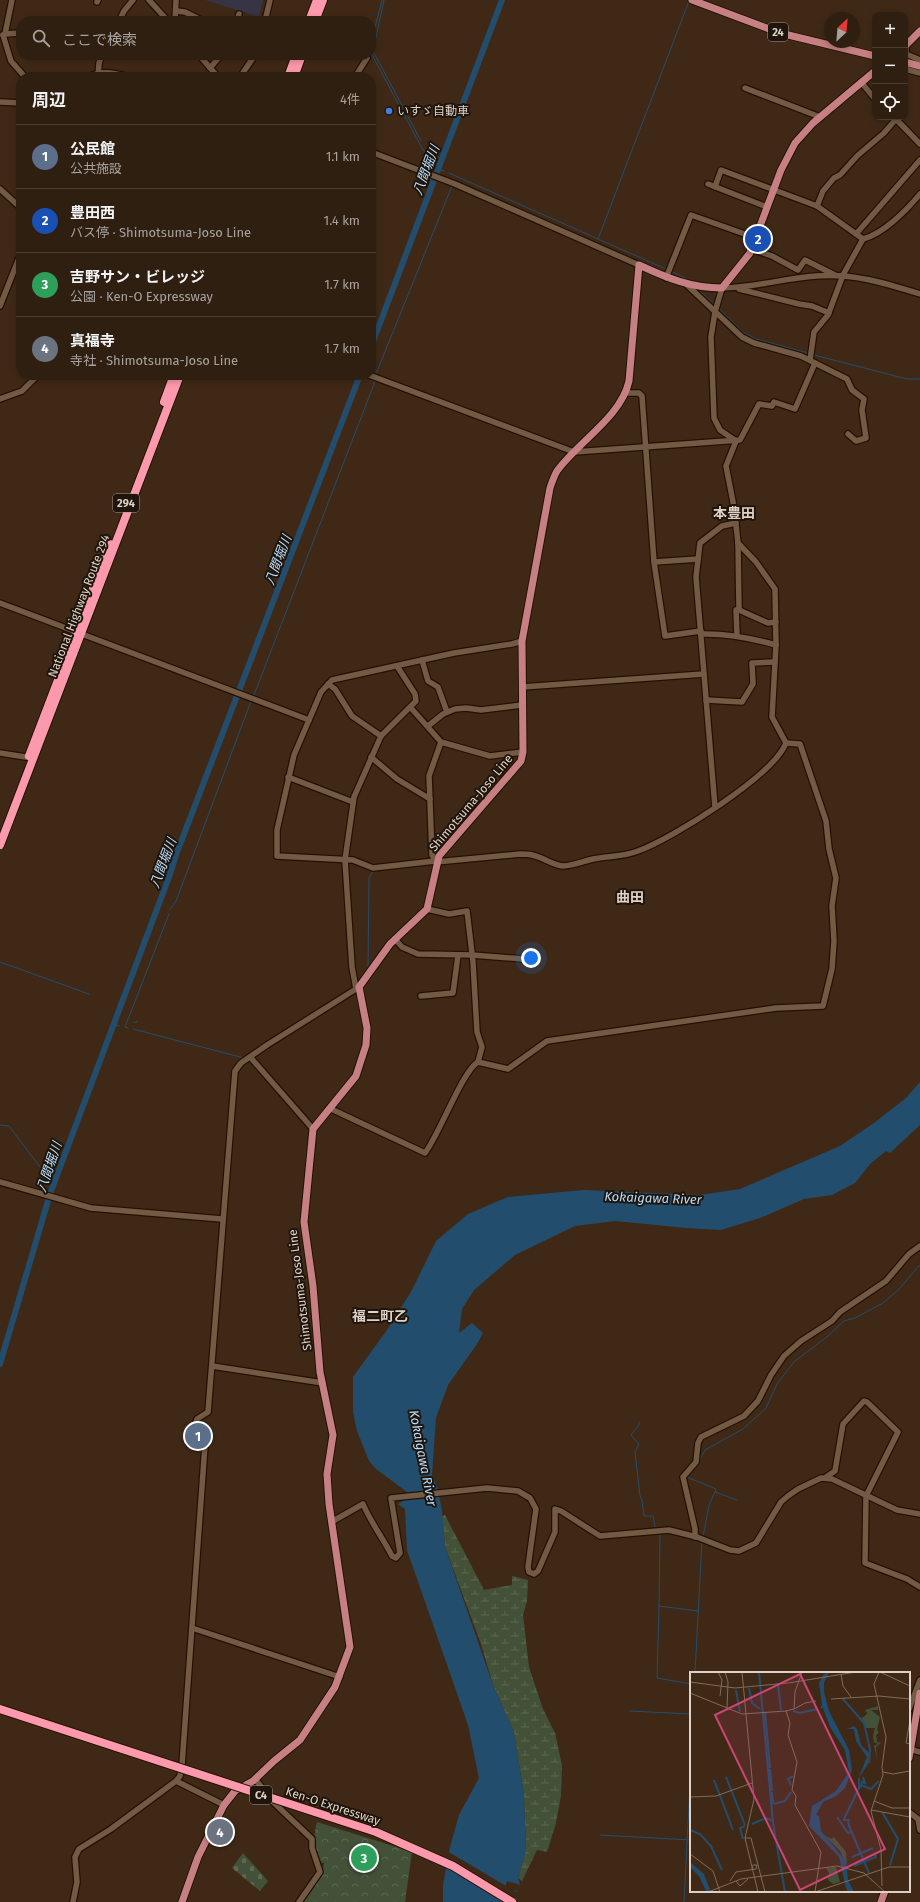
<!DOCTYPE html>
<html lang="ja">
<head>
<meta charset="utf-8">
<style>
  :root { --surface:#2f1f10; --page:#372719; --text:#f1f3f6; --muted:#a7a29f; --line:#4a3d30; --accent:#c8bb3b }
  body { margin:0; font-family:"Fira Sans","Noto Sans JP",sans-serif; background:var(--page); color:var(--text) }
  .controls { position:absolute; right:12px; top:12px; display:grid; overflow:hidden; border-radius:8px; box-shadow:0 2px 6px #0003 }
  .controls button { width:36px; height:36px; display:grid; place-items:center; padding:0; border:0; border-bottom:1px solid var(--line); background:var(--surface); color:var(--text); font:20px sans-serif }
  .compass { position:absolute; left:824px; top:12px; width:36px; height:36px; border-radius:50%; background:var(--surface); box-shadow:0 2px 6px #0003; rotate:26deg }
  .you { position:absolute; left:531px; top:958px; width:14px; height:14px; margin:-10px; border:3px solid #fff; border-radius:50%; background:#1a73e8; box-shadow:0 0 0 6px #1a73e833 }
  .badge { display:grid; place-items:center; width:26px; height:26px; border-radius:50%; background:var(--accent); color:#fff; font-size:13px; font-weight:700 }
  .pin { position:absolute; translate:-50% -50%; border:2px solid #fff; box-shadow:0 1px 4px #0006 }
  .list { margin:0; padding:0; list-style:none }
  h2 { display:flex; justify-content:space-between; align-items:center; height:52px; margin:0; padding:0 16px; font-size:17px }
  h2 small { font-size:13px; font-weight:400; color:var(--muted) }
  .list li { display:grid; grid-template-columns:26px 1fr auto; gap:12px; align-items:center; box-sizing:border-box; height:64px; padding:0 16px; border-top:1px solid var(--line) }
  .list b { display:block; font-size:15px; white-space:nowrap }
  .list p { margin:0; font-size:13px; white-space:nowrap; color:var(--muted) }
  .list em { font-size:13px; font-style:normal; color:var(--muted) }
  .icon { flex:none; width:22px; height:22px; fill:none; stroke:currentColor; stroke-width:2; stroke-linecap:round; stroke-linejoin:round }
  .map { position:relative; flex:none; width:920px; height:1902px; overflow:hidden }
  .search { position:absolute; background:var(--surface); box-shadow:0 2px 6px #0003; left:16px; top:16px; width:360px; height:44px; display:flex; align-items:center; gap:10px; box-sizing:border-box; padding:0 14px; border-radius:16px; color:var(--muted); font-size:15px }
  .panel { position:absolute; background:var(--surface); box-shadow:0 2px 6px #0003; left:16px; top:72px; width:360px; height:308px; border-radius:16px }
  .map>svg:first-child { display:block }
  .education { fill:#363445 }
  .wetland { fill:url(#wetland-marsh) }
  .cemetery { fill:url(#cemetery-stones) }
  .park { fill:url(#park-crowns) }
  .water { fill:#234d6d }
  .pier { fill:#3f2916 }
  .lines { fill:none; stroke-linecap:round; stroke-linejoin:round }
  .stream { stroke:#234d6d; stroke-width:1 }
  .river { stroke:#234d6d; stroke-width:6 }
  .minor-casing { stroke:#251101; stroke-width:8 }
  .major-casing { stroke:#251101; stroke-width:9 }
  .highway-casing { stroke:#251101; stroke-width:10 }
  .minor { stroke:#735a45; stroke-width:5.5 }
  .major { stroke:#c68083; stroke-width:7 }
  .highway { stroke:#fd99ad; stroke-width:8 }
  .highway-bridge-casing { stroke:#251101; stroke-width:10; stroke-linecap:butt }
  .highway-bridge { stroke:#fd99ad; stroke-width:8 }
  .shop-dot { fill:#3f7fe0; stroke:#1f150c; stroke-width:1.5 }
  .labels { text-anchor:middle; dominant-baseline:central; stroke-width:4; stroke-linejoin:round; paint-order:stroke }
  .shield { fill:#1f150c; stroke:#a5998e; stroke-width:1 }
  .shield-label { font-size:11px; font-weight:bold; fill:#dfd1c5 }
  .poi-label { font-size:12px; fill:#dfd1c5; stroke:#1f150c; text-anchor:start }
  .street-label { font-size:12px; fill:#dfd1c5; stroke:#1f150c }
  .water-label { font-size:13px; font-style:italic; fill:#b7defe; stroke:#1f150c }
  .quarter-label { font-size:14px; font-weight:bold; fill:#dfd1c5; stroke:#1f150c }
  .inset-river { fill:none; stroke:#234d6d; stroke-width:2 }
  .inset-road { fill:none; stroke:#7f6c5c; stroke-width:1 }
  .view { fill:#c94676; fill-opacity:0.15; stroke:#c94676; stroke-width:2 }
  .inset-edge { fill:none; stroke:#dfd1c5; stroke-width:2 }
</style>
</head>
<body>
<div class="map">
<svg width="920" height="1902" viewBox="0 0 920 1902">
  <defs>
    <pattern id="wetland-marsh" width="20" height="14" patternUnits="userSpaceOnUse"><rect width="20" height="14" fill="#425137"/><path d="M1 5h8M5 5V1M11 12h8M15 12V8" fill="none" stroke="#5d6952"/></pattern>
    <pattern id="cemetery-stones" width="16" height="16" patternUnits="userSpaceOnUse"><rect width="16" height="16" fill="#425137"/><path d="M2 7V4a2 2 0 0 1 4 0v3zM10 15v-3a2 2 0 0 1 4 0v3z" fill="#5d6952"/></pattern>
    <pattern id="park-crowns" width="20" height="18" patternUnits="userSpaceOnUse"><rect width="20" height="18" fill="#425137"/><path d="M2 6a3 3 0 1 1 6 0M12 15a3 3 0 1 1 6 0" fill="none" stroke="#5d6952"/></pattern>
  </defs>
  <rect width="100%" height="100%" fill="#3f2916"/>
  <polygon class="education" points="205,0 263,0 259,17"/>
  <polygon class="wetland" points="445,1515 484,1590 512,1585 512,1576 528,1580 527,1601 523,1615 529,1667 543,1709 555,1733 562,1765 561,1796 556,1823 547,1852 537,1850 522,1881 518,1878 526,1849 524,1795 514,1733 493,1685 481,1644 445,1547 442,1516"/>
  <polygon class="cemetery" points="243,1853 268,1881 260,1891 232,1868"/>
  <path class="park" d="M317,1822L412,1852L405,1902H302L322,1874L324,1863L320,1862C313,1849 313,1836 317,1822Z"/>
  <polygon class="water" points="920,1082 920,1125 890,1153 886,1151 871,1163 855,1183 832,1195 804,1199 760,1218 721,1230 686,1228 615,1221 575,1226 515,1255 474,1290 462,1309 459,1333 472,1323 483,1333 477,1344 448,1385 436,1418 432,1475 438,1489 442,1512 445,1547 493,1685 514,1733 524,1795 526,1849 518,1878 520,1885 507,1881 505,1888 517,1891 517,1902 443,1902 443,1885 450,1847 459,1815 479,1778 468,1725 407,1550 405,1509 398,1504 406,1499 407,1492 376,1469 369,1461 357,1431 353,1412 353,1377 387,1330 412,1290 436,1241 468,1214 508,1197 584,1190 700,1195 740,1189 840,1146 874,1123 906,1098"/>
  <polygon class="pier" points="447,1851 518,1893 518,1895 520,1897 519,1902 507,1902 445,1865"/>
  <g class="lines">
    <g class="stream">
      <polyline points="384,0 373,51 421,141"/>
      <polyline points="371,43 382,0"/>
      <polyline points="371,53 423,150 427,153"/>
      <polyline points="438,157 443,159"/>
      <polyline points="438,169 444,171"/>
      <polyline points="449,173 666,269"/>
      <polyline points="429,179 434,181"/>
      <polyline points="598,239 689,1"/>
      <polyline points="671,271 687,279"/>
      <polyline points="701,292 715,305"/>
      <polyline points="719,309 743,332 756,339 808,353"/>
      <polyline points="814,355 907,379 920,379"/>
      <polyline points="376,374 452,186"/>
      <polyline points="254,695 374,384 374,380"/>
      <polyline points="170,909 176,901 251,701"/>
      <polyline points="0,962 89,994"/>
      <polyline points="368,969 369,878 373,871 403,867"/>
      <polyline points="134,1022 136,1023 137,1021"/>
      <polyline points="113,1024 119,1026"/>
      <polyline points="128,1028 125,1027 169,914"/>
      <polyline points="133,1029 244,1058"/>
      <polyline points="0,1125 9,1126 43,1171 56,1175"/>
      <polyline points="639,1422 639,1425 631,1435 639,1444 635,1452 640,1496 642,1500 644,1516 653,1516 655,1528"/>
      <polyline points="715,1492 716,1489 687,1477 696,1467 705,1450 743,1429 766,1408 777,1384 794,1362 828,1336 844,1321 855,1318 883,1303 899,1289 920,1265"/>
      <polyline points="660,1534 659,1606 698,1611"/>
      <polyline points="703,1537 709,1505 715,1492 737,1500"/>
      <polyline points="659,1606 657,1678 691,1684"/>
      <polyline points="695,1673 702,1540"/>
      <polyline points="629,1711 691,1714"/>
      <polyline points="600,1835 691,1840"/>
      <polyline points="684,1902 691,1766"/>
    </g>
    <g class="river">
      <polyline points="371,347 502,0"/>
      <polyline points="0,1364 50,1194 169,877 176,855 360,375"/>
    </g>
    <g class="minor-casing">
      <g id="minor">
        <polyline points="149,0 168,21"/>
        <polyline points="97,2 98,0"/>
        <polyline points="176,11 185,12 203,21"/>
        <polyline points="119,21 124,11 133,0"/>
        <polyline points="175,21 176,0"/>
        <polyline points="237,21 239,14"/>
        <polyline points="265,21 270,0"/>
        <polyline points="5,34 21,33"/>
        <polyline points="3,35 11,61 25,77"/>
        <polyline points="3,35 5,34 12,0"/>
        <polyline points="906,44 906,54 920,60"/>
        <polyline points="93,55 101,57"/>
        <polyline points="199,55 218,77"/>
        <polyline points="210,68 221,55"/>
        <polyline points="905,69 920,73"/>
        <path d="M89,77C102,69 117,74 131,77"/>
        <polyline points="98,77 99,63 102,55"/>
        <polyline points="240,77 255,55"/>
        <polyline points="355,77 367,58 362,55"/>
        <polyline points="861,82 875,99"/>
        <polyline points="745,88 820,117"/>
        <polyline points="0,102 21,103"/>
        <polyline points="20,113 21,113"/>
        <polyline points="894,117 920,144"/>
        <polyline points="371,152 455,184 639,265"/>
        <polyline points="708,184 767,207"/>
        <polyline points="715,187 721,170 817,206 863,239"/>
        <polyline points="0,189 21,208"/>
        <polyline points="817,206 823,191 834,178 840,175 857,156 884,133 896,119"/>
        <polyline points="856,234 920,160"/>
        <polyline points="752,249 772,256 798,270 805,260 835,275"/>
        <polyline points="666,278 691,215 756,238"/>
        <polyline points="687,285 742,337 754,343 801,356 847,379 852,390 864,399 862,410 866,438 856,441 848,434"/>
        <polyline points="739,289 799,304 812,306 829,313"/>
        <polyline points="0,306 21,253"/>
        <path d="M810,360L814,332L828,315L843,275L863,239C883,234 907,210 920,194"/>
        <polyline points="369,375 574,452 740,440 759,404 772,406 774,402 795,409 815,363"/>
        <polyline points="626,393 639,393 642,396 654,562 665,636 701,631"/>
        <polyline points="0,399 22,391 38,375"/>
        <path d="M736,441L720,430L714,418L711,337L715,312L722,288C754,288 784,278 816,276C853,273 885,283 920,294"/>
        <polyline points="736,441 726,466 734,507 738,543 739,610 768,623 776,622"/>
        <polyline points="654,562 698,559"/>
        <polyline points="0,603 309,720"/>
        <path d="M701,634C727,633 751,638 776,645"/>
        <polyline points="737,636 736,610 739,610"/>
        <polyline points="422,660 428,681 438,687 447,712"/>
        <polyline points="328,684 335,689 352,716 381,736"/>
        <polyline points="522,687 704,674"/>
        <polyline points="706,700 742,702 753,684 752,663 775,662"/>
        <polyline points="411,708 441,742 490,756 523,752"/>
        <polyline points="428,726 443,714 455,709 466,708 481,710 522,705"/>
        <path d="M441,742L429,776L432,855L436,862L520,854C524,854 528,854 532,855C543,857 552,865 563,866C573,866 584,861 593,859C608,856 623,857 638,851C673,838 773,776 786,743L772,717L776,645L775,589L756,562L738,543"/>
        <polyline points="0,753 32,758"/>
        <polyline points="371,757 397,779 430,799"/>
        <polyline points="288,777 353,802"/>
        <polyline points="715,807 696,577 700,543 722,526 736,523"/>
        <polyline points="435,861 373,868 353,860 277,856 277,830 294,755 321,692 332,680 454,653 512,644 522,641"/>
        <polyline points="427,909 449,914 467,911 473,962 477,1032 482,1047 478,1062"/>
        <polyline points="395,939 402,947 418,954 472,955 536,960"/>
        <polyline points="356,989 352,967 345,860 354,797 381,736 416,701 415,694 397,666"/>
        <polyline points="421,996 453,993 458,955"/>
        <polyline points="251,1058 313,1129"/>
        <path d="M329,1108L425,1153C439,1135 463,1070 478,1062L508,1069L547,1041L776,1008L823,1006L832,969L834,941L832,906L836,878L829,849L826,821L800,744L786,743"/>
        <polyline points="0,1182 91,1208 222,1219"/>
        <polyline points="212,1366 323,1383"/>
        <polyline points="826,1477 835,1471 843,1424 864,1401 867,1402 898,1432 866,1496 865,1563 907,1579 920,1587"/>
        <path d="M333,1521L363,1504C371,1523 383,1538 392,1556L396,1558L400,1553L391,1498L487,1488L518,1491L530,1498L536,1509L528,1567L529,1572L534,1574L538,1571L555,1532V1509L561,1511L600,1536L669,1530L697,1537L730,1550L739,1551L756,1543L781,1502L788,1496L798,1489L821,1478L832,1479L897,1510L920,1514"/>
        <polyline points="695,1537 695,1529 683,1477 696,1462 698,1443 701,1437 744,1416 758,1401 771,1375 784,1356 801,1341 832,1321 840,1312 886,1281 909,1254 920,1246"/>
        <polyline points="192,1628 340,1677"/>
        <polyline points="909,1709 920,1680"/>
        <polyline points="910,1749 920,1752"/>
        <polyline points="256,1780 271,1800 312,1839 312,1848 320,1872 299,1902"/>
        <polyline points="176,1781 224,1805"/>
        <polyline points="909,1812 918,1819 920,1830"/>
        <polyline points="73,1902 77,1882 75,1857 79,1849 111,1829 176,1781 180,1776 182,1765 205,1445 189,1444 197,1419 208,1412 235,1071 241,1063 267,1045 356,989 359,989"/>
      </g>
    </g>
    <g class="major-casing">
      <g id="major">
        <polyline points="692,0 780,33 875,56"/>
        <polyline points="905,46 920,31"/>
        <polyline points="905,62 920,66"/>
        <polyline points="909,1758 920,1693"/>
        <path d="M182,1902L198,1857L224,1805L235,1791L253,1781L274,1761L300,1740L335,1687L350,1647L329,1504L327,1474L333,1435L320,1372L313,1286L304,1222L313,1129L356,1076L366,1045L367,1028L359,987L390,944L427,909L439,856L521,761L523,752L522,641L550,488C552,482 554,476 557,471C579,441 621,417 629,381L639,265C667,278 691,288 722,288L750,253L781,170L795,143L813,123L875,71"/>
        <polyline points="881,1902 885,1891"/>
      </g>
    </g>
    <g class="highway-casing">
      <g id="highway">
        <polyline points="309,21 317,0"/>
        <polyline points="315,21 323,0"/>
        <polyline points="288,77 296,55"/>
        <polyline points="294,77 302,55"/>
        <polyline points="164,402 174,375"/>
        <polyline points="29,756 110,544"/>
        <polyline points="0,845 180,375"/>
      </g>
    </g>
    <use href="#minor" class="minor"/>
    <use href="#major" class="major"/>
    <use href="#highway" class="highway"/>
    <g class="highway-bridge-casing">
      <polyline id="highway-bridge" points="0,1709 376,1832 453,1866 512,1902"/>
    </g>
    <use href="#highway-bridge" class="highway-bridge"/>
  </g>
  <circle class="shop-dot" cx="389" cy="111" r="4"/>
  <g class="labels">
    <g class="shield">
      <rect x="768" y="23" width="20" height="18" rx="3"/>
      <rect x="113" y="494" width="26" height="18" rx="3"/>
      <rect x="250" y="1786" width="22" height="18" rx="3"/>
    </g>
    <g class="shield-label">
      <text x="778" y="32">24</text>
      <text x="126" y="503">294</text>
      <text x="261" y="1795">C4</text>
    </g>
    <g class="poi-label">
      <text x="397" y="111">いすゞ自動車</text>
    </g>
    <g class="street-label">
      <text transform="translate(79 606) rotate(-69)">National Highway Route 294</text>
      <text transform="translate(471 803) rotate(-50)">Shimotsuma-Joso Line</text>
      <text transform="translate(300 1290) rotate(-97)">Shimotsuma-Joso Line</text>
      <text transform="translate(333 1806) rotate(18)">Ken-O Expressway</text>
    </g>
    <g class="water-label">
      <text transform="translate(426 170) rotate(-69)">八間堀川</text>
      <text transform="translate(278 560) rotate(-69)">八間堀川</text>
      <text transform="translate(163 863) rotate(-69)">八間堀川</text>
      <text transform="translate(49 1167) rotate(-71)">八間堀川</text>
      <text transform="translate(653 1198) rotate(2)">Kokaigawa River</text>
      <text transform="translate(423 1458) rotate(79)">Kokaigawa River</text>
    </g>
    <g class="quarter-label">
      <text x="734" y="513">本豊田</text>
      <text x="630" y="897">曲田</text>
      <text x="380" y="1316">福二町乙</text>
    </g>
  </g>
  <g transform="translate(690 1672)">
    <rect width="220" height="220" fill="#3f2916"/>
    <path d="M188,34V38H181L190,45L187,58L189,61L186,63L187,70L191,71L186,75L187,87L184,74L188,72L184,70L183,64L187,46H181L175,38Z" fill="#425137"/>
    <path d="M134,163L141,167L144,165L156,180L157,193L150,179Z" fill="#425137"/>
    <path d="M178,41L182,46H188L187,56H176L171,47ZM146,195L150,210L143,212L138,208L139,201L136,196Z" fill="#425137"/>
    <path d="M139,0L134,11V20L139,39L159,78L162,98L155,116L146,124L133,130L126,143L129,144L131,159L156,189L158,208L164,220H158L156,216L149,185L119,154L122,134L146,119L159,100L155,78L140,55L133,36H130L132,33L129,11L134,2ZM164,54L167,57L171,73L179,81L178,92L168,107L177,85L166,69L164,57H157ZM0,190L14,202L21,220L16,219L9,204L0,195Z" fill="#234d6d"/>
    <path class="inset-river" d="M69,0L83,151L95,220M88,13L91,38M59,16L62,31L70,37M46,18L50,40M153,27L174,51M103,39L110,41L127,37M75,41L77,61M174,51L180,77L179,91M77,61L80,96M80,97L82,119M36,105L55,153M24,108L43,158M101,113L98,107L103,104M171,113L181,117L189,109M170,116L172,110L175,111L173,105M82,120L83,132M84,132L95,129L101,120M192,140L208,167L200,193M147,145L158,161L161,160M157,148H154L155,145L169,116V106M160,148H158L159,154L179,201M62,152L76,146L83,149M0,158L10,162L21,174L32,198M53,167L50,156L55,154M162,185L183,176M164,194L186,185L185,182"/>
    <path class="inset-road" d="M28,0L32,8L30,24M35,0L38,10L37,36M52,0L64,127L55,166L68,220M112,0L105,20L104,37L96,39L100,51L98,63L107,90L102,118L106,124L105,133L131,180L125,220M189,0L184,12L196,65L192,95L193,103L181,139L191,178L192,214M190,0L220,14M151,2L153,14L161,25M0,10L45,16L98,11L166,0M0,21L52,42L96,39M141,27L189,24L220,27M104,37L115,31L126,29M220,48L216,71L220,72M193,100L203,102L220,99M0,125L26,124L62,111M184,129L202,136H220M181,138L220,145M55,166H61L75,220M0,182L23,199L30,220M40,209L46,200L66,197L67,193H63L62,197M46,209L50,214L58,207M18,220L51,207L147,194L174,201L195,220M125,220L199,195H220"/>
    <path class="view" d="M110,2L195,177L110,218L25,43Z"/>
    <rect width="220" height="220" class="inset-edge"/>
  </g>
</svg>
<div class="controls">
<button>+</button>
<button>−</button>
<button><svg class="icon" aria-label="locate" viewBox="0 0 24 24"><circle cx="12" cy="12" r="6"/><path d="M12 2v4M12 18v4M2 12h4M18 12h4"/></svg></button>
</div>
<svg class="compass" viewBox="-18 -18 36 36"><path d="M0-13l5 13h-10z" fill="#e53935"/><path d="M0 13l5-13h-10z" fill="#a7a29f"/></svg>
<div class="you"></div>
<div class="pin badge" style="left:198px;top:1436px;background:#5c6f8a">1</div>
<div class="pin badge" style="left:758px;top:239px;background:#1a4fb4">2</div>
<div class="pin badge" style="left:364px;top:1858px;background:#2e9e5b">3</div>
<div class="pin badge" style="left:220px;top:1832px;background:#6b7280">4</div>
<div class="search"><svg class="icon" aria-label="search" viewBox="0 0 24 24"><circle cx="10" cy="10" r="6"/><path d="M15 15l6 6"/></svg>ここで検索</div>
<section class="panel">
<h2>周辺<small>4件</small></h2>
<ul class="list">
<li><span class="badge" style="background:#5c6f8a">1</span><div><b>公民館</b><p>公共施設</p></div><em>1.1 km</em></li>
<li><span class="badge" style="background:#1a4fb4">2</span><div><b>豊田西</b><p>バス停 · Shimotsuma-Joso Line</p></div><em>1.4 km</em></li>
<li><span class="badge" style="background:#2e9e5b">3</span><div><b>吉野サン・ビレッジ</b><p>公園 · Ken-O Expressway</p></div><em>1.7 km</em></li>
<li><span class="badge" style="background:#6b7280">4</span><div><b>真福寺</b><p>寺社 · Shimotsuma-Joso Line</p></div><em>1.7 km</em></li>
</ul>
</section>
</div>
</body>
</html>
